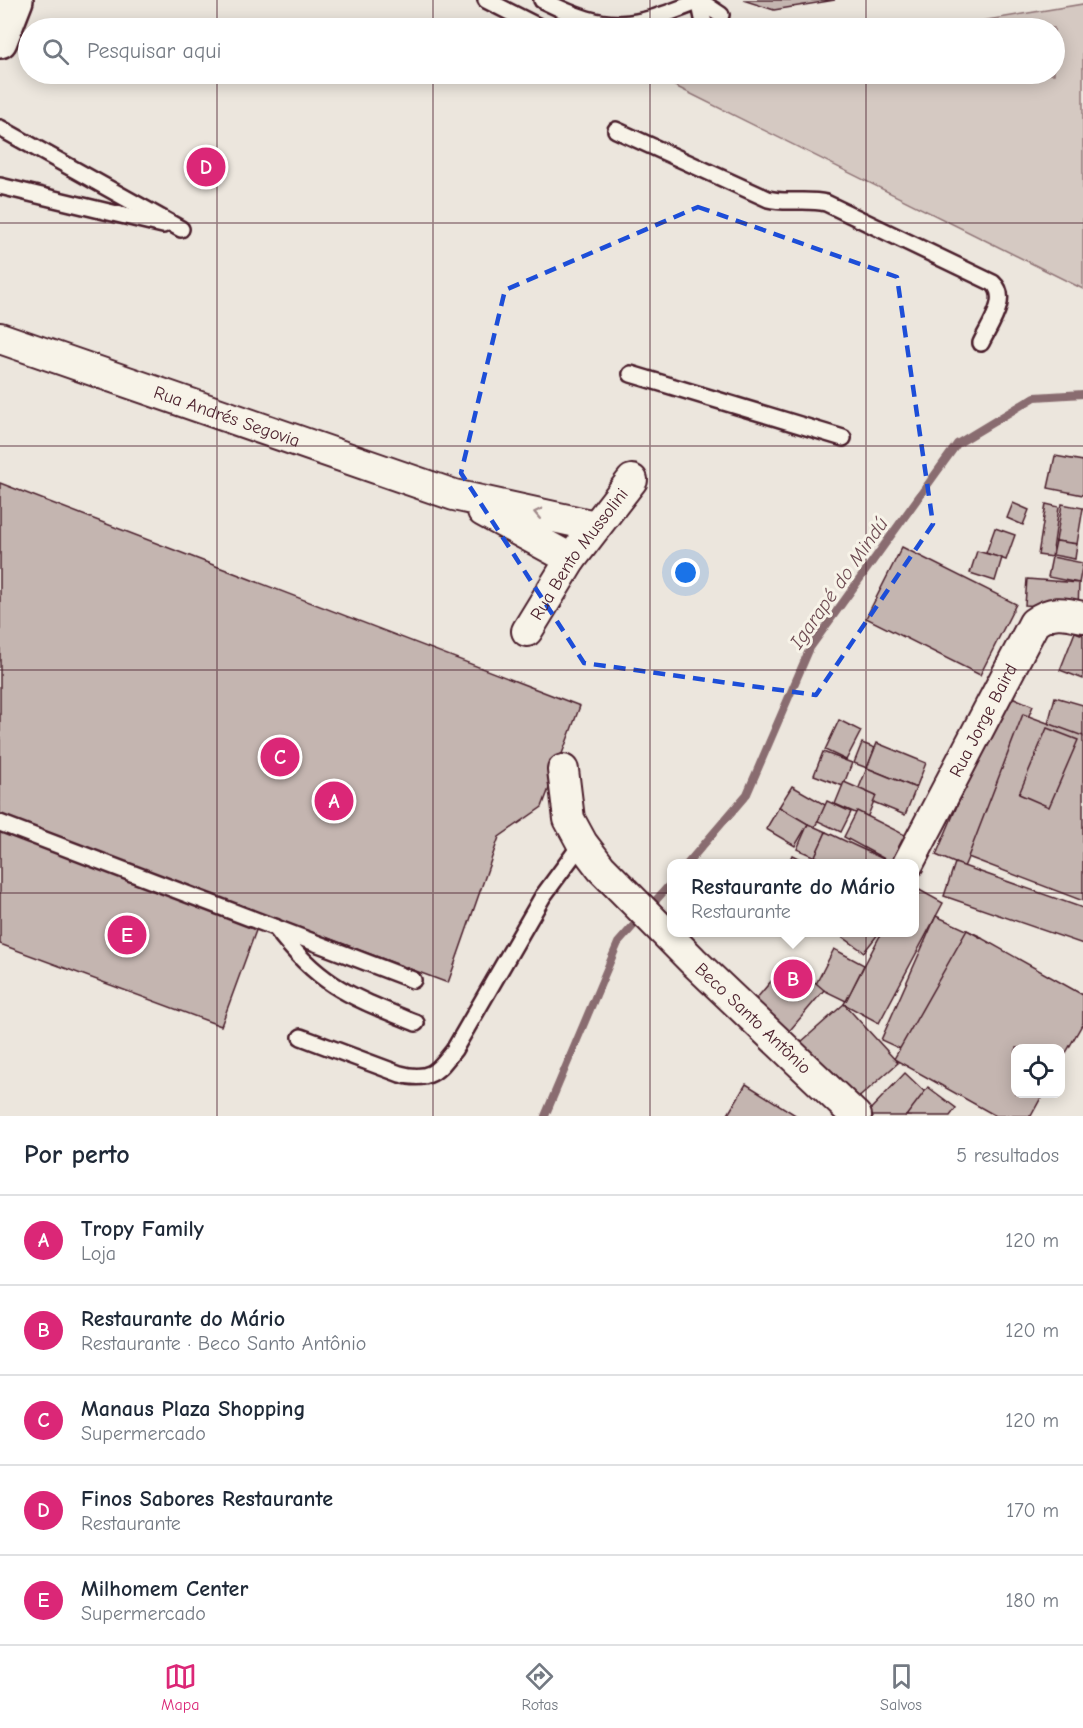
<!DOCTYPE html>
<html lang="pt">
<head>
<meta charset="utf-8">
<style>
  :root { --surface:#fff; --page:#f2f2f3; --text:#1f2937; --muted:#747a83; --line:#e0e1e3; --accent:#db2777 }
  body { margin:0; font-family:"Comic Neue",sans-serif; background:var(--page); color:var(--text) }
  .controls { position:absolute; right:18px; bottom:18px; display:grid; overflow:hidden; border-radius:12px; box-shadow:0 3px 15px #0003 }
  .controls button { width:54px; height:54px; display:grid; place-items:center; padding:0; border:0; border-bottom:2px solid var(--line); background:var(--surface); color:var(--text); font:30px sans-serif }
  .you { position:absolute; left:686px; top:573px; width:21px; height:21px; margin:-15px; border:4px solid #fff; border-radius:50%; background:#1a73e8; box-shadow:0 0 0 9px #1a73e833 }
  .badge { display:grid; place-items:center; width:39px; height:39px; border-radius:50%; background:var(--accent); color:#fff; font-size:20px; font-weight:700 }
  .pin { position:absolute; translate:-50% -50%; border:3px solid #fff; box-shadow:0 2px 6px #0006 }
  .popup { position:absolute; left:667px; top:859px; width:252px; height:78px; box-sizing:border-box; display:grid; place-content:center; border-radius:12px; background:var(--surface); filter:drop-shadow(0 2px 4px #0005); font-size:20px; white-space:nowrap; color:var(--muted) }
  .popup b { font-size:22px; color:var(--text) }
  .popup::after { content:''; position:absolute; left:50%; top:100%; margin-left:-12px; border:12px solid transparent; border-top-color:var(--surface) }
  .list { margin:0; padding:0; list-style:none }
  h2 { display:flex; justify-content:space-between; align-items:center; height:78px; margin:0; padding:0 24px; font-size:26px }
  h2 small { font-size:20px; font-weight:400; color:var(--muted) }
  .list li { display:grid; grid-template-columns:39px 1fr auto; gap:18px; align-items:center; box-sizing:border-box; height:90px; padding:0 24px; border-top:2px solid var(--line) }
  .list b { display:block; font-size:22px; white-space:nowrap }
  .list p { margin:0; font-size:20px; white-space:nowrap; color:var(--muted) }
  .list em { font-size:20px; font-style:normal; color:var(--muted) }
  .icon { flex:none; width:33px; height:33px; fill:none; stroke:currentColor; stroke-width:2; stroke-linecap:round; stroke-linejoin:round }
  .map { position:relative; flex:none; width:1083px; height:1116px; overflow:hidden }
  .search { position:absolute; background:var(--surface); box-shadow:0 3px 15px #0003; left:18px; right:18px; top:18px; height:66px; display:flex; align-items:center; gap:15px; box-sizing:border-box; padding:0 21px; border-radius:33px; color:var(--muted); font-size:22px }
  .sheet { height:528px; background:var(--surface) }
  nav { display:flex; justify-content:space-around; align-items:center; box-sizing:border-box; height:84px; border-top:2px solid var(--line); background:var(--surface); font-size:16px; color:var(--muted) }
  nav a { display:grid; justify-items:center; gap:3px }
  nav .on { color:var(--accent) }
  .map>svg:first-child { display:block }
  .green { fill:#d5c9c2; stroke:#907476; stroke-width:1.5 }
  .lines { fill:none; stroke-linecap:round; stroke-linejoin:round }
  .stream { stroke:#896c6f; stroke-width:8 }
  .building { fill:#c4b5b0; stroke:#4a1f2b; stroke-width:1.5 }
  .lane-casing { stroke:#4a1f2b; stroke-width:20 }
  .street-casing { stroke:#4a1f2b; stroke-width:34 }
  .secondary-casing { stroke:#4a1f2b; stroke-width:38 }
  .lane { stroke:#f7f3e8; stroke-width:15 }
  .street { stroke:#f7f3e8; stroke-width:30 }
  .secondary { stroke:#f7f3e8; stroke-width:33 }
  .oneway { stroke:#a0898a }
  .marked { fill:none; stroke:#1d4ed8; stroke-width:4.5; stroke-dasharray:12 8; stroke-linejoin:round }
  .grid { fill:none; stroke:#4a1f2b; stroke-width:1.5; stroke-opacity:0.55 }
  .labels { text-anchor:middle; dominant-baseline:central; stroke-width:6; stroke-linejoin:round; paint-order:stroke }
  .street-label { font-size:18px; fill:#4a1f2b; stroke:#f7f3e8 }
  .water-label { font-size:20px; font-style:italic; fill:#6f4c53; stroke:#f7f3e8 }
</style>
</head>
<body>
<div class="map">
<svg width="1083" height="1116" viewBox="0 0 1083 1116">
  <rect width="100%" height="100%" fill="#ece6dd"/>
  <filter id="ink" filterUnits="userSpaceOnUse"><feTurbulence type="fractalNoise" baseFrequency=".0167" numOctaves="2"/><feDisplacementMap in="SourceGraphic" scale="12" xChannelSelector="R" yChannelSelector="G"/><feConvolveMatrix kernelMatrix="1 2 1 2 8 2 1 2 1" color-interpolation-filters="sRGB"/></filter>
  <g filter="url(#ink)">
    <polygon class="green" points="1083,4 1083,289 657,77 676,74 1054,74 1054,28 939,28"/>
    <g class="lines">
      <g class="stream">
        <polyline points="687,864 747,794 810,648 957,444 1035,397 1083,394"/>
        <polyline points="649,908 672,882"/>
        <polyline points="545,1116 618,943 641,917"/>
      </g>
    </g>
    <g class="building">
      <polygon points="743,0 835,0 774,10"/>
      <polygon points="1055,456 1083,461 1083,495 1048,488"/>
      <polygon points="0,483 580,706 542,807 499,837 448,983 0,816"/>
      <polygon points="1013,503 1029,510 1023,525 1007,518"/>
      <polygon points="1046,504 1059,507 1052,557 1038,555"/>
      <polygon points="1062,504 1083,508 1077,544 1056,541"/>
      <polygon points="995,528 1015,535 1006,560 986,553"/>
      <polygon points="1056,541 1077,544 1075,559 1053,555"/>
      <polygon points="902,547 1016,604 980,675 866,618"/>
      <polygon points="977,551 1002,558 995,581 970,573"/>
      <polygon points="1052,557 1083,563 1079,583 1048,577"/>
      <polygon points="1027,579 1079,583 1078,609 1025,605"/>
      <polygon points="1075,632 1083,635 1083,679 1060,670"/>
      <polygon points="1005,694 1033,706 964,867 936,855"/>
      <polygon points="1055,697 1083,705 1083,737 1047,728"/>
      <polygon points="1023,714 1083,736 1083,901 968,857"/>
      <polygon points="839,720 861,731 846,760 825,750"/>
      <polygon points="1047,728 1078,740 1049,807 1019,794"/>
      <polygon points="862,743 875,748 867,768 854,763"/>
      <polygon points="877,743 926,763 916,788 867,768"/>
      <polygon points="823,752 852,763 843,786 814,775"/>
      <polygon points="867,768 916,788 905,815 856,795"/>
      <polygon points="844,782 876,796 867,818 835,804"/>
      <polygon points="792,786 827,806 814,828 779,807"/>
      <polygon points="827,801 851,812 841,832 818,821"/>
      <polygon points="779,807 808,824 795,846 766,829"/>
      <polygon points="857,811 909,837 894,864 844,837"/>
      <polygon points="808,824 826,832 815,857 797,849"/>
      <polygon points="0,830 258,925 221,1026 0,944"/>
      <polygon points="826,832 894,864 831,864 815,856"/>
      <polygon points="792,855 810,864 788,864"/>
      <polygon points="955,863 1083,908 1083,944 944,896"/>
      <polygon points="914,887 943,903 879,1023 844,1004 882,932 914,932"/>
      <polygon points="936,916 982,937 927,1061 881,1040"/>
      <polygon points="967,930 1083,995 1083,1023 1060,1063 1060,1048 1016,1048 1016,1094 1043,1094 1031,1116 996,1116 894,1059"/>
      <polygon points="842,932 879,932 879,933 864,952 840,935"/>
      <polygon points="834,949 864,965 846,1001 815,986"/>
      <polygon points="789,960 824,990 786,1035 751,1005"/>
      <polygon points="844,1004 898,1063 855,1101 801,1042"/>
      <polygon points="905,1073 930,1097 911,1116 864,1116"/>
      <polygon points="746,1084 797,1116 727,1116"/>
      <polygon points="928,1087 956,1108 950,1116 906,1116"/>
    </g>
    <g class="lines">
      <g class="lane-casing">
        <g id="lane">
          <polyline points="486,0 541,28"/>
          <path d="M542,0C612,35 630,28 700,1L721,15"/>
          <polyline points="699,0 705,28"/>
          <polyline points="0,128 181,229"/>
          <path d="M616,130L768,199C787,204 806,198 826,203L993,283C1010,298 989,326 981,343"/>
          <polyline points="0,186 163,225"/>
          <polyline points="631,374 843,438"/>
          <polyline points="0,823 413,980"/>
          <path d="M275,927C319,986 350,996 416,1023"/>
          <path d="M301,1037L400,1074C429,1082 437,1072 454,1050L543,896L582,843"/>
        </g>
      </g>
      <g class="street-casing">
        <g id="street">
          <path id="s1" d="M0,338L454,495L595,526"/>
          <polyline points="483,511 571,559"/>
          <path id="s2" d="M527,631L571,559L632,480"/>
          <path id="s3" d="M563,770L569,819L582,843L601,868L693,961L856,1116"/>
          <path id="s4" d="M908,864L1034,623C1051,610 1063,612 1083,617"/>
        </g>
      </g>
      <g class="secondary-casing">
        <polyline id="secondary" points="0,41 16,0"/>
      </g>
      <use href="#lane" class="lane"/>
      <use href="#street" class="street"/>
      <use href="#secondary" class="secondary"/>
    </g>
    <defs><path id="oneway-chevron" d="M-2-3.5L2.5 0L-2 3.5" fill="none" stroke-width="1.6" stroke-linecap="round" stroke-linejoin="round" transform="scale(1.5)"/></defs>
    <use class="oneway" href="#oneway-chevron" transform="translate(538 513) rotate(-168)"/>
  </g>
  <path class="marked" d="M698,207L897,277L933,524L816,695L584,663L461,473L505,290Z"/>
  <path class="grid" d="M217,0V28M433,0V28M650,0V28M866,0V28M217,74V1116M433,74V1116M650,74V1116M866,74V1116M0,223H1083M0,446H1083M0,670H1083M0,893H1083"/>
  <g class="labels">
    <g class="street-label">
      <text stroke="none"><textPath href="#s1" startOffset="240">Rua Andrés Segovia</textPath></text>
      <text stroke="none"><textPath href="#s2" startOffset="93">Rua Bento Mussolini</textPath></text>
      <text stroke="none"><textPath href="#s4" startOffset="162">Rua Jorge Baird</textPath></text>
      <text stroke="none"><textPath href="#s3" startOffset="322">Beco Santo Antônio</textPath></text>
    </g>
    <g class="water-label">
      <text transform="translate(839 583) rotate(-55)">Igarapé do Mindú</text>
    </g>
  </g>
</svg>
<div class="controls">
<button><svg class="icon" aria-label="locate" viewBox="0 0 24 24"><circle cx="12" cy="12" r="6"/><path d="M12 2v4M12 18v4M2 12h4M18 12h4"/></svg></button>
</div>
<div class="you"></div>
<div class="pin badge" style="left:334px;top:801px">A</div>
<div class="pin badge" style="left:793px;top:979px">B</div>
<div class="popup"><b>Restaurante do Mário</b>Restaurante</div>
<div class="pin badge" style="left:280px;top:757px">C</div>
<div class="pin badge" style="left:206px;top:167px">D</div>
<div class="pin badge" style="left:127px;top:935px">E</div>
<div class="search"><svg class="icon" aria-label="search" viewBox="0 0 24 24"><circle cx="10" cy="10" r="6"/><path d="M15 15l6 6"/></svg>Pesquisar aqui</div>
</div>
<section class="sheet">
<h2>Por perto<small>5 resultados</small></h2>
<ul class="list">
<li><span class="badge">A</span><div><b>Tropy Family</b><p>Loja</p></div><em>120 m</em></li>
<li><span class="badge">B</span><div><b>Restaurante do Mário</b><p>Restaurante · Beco Santo Antônio</p></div><em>120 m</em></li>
<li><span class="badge">C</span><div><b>Manaus Plaza Shopping</b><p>Supermercado</p></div><em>120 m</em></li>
<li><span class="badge">D</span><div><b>Finos Sabores Restaurante</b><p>Restaurante</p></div><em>170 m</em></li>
<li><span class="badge">E</span><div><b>Milhomem Center</b><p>Supermercado</p></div><em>180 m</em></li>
</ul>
</section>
<nav>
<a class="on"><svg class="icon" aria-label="map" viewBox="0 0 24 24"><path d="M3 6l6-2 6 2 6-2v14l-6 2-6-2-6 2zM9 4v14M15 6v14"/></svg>Mapa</a>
<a><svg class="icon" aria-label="directions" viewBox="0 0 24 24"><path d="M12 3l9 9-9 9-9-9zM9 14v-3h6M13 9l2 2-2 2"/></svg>Rotas</a>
<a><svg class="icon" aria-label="saved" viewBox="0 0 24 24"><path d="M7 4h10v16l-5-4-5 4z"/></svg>Salvos</a>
</nav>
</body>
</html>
